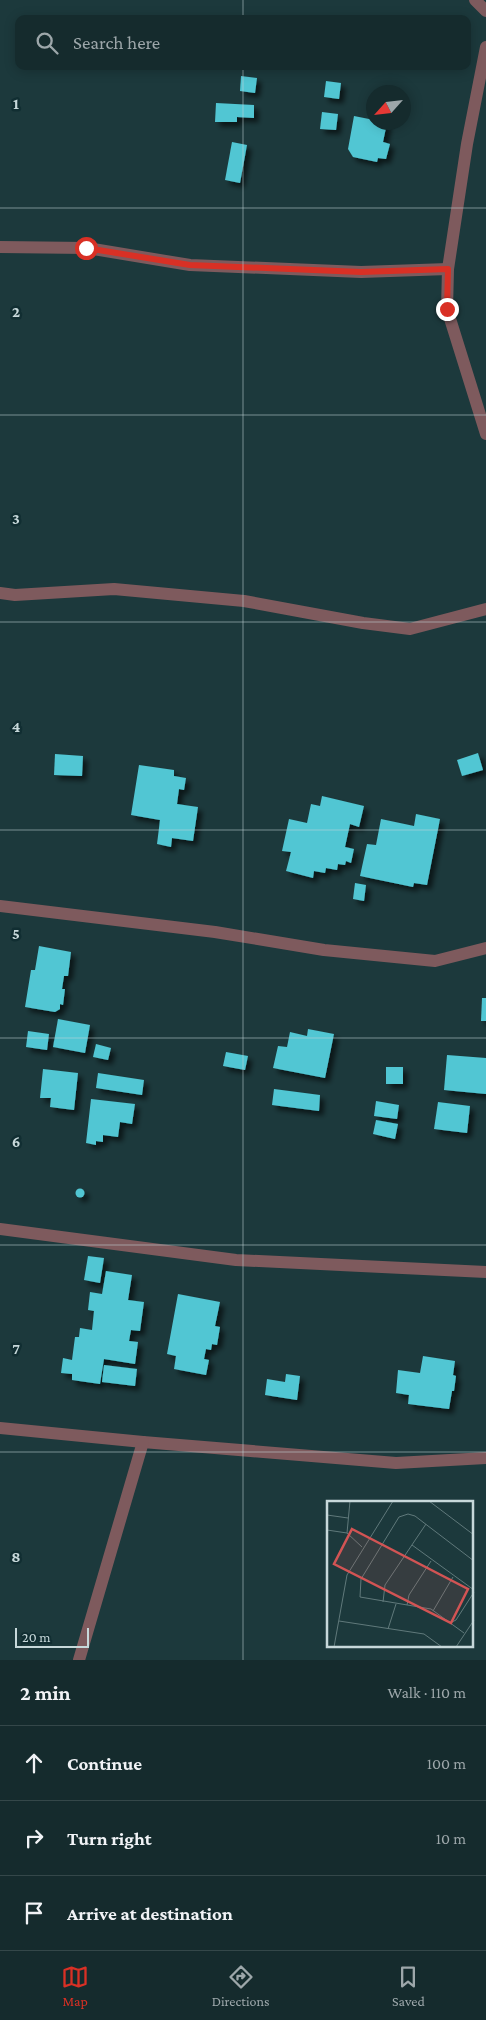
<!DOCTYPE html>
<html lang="en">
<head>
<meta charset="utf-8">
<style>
  :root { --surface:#152b2d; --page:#223739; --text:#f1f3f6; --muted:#9da7aa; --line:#344749; --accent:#d93025 }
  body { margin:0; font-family:"Crimson Pro",serif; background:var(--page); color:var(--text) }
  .compass { position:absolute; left:366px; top:85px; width:45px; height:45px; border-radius:50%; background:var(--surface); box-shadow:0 2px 12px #0003; rotate:243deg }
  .scale { position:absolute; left:15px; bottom:12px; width:74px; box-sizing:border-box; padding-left:5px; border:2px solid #c7d8da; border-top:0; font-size:14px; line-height:18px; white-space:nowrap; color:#c7d8da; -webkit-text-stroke:4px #112e32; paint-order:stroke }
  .stop { position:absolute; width:15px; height:15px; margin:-11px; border:4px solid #d93025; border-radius:50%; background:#fff }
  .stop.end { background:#d93025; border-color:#fff; box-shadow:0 1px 5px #0008 }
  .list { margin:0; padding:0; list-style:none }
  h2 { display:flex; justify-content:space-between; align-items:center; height:65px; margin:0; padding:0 20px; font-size:21px }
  h2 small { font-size:16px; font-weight:400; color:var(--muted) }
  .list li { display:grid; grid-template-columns:32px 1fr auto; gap:15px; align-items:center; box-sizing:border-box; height:75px; padding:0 20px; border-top:1px solid var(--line) }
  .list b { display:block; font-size:19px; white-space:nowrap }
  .list em { font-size:16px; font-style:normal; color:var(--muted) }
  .icon { flex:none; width:28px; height:28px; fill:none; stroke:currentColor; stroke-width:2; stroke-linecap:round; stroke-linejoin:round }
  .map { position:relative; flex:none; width:486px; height:1660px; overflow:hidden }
  .search { position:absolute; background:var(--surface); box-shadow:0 2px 12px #0003; left:15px; right:15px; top:15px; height:55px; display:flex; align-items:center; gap:12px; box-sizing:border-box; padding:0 18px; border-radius:10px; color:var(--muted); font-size:19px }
  .sheet { height:290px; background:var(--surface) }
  nav { display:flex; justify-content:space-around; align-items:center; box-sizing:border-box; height:70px; border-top:1px solid var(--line); background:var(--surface); font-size:14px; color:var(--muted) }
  nav a { display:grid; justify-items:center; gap:2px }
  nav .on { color:var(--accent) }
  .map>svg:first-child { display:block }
  .building { fill:#51c6d3; filter:url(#shadow) }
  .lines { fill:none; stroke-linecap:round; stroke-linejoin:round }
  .minor { stroke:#7e5a5d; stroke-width:12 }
  .route { stroke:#d93025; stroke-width:6 }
  .grid { fill:none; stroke:#c7d8da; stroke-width:1; stroke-opacity:0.55 }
  .inset-road { fill:none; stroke:#60797b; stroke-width:1 }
  .view { fill:#d25454; fill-opacity:0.15; stroke:#d25454; stroke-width:2.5 }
  .inset-edge { fill:none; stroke:#c7d8da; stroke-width:2.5 }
  .grid-label { font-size:16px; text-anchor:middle; font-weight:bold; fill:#c7d8da; stroke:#112e32; stroke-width:5; stroke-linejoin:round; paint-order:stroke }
</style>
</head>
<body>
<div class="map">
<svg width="486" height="1660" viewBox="0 0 486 1660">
  <defs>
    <filter id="shadow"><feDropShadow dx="4.5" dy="4.5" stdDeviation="2.5" flood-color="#0009"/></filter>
  </defs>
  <rect width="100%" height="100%" fill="#1c393c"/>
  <g class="building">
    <polygon points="241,76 257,78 255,93 240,91"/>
    <polygon points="326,81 341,83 339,99 324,97"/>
    <polygon points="216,103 254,105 254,118 237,117 237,122 215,122"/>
    <polygon points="322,112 338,114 336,130 320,129"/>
    <polygon points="354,116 374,120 374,122 387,123 383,142 390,144 386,159 378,158 377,162 353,157 348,149"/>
    <polygon points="232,142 247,145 240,183 225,180"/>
    <polygon points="478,753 483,770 462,776 457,760"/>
    <polygon points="55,754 83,756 82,776 54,775"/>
    <polygon points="139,765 174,770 174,776 186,778 184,790 179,789 177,804 198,807 193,841 172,838 171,847 157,844 160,820 131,815"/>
    <polygon points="322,796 364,806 359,827 350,824 345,847 354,849 351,863 346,861 345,865 338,864 337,870 326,868 325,873 314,871 313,878 286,871 291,852 282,851 289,819 307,823 311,804 320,806"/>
    <polygon points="416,814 440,819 427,885 414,883 413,887 360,876 367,844 376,845 381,819 414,826"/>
    <polygon points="355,883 366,885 364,901 353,899"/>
    <polygon points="39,946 71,952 68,976 64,976 62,989 65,989 63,1005 60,1004 60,1009 55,1012 25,1007 31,970 35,970"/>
    <polygon points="482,998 486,998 486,1021 481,1021"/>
    <polygon points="58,1019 90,1025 85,1053 53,1047"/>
    <polygon points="308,1029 334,1034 325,1078 273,1068 278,1046 287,1047 290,1032 307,1036"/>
    <polygon points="28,1031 49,1034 47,1050 26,1047"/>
    <polygon points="96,1044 111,1048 108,1060 93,1057"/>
    <polygon points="226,1052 248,1056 245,1070 223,1066"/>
    <polygon points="447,1055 486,1058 486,1094 444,1090"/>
    <rect x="386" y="1067" width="17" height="17"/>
    <polygon points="43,1069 78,1073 74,1110 50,1107 51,1098 40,1098"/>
    <polygon points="98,1073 144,1080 142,1095 96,1088"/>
    <polygon points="274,1089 320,1095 319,1111 272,1105"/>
    <polygon points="91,1099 135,1104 132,1124 120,1122 118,1137 103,1135 103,1142 96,1141 96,1145 86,1143"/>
    <polygon points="376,1101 399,1105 397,1119 374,1116"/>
    <polygon points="438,1102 470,1106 467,1133 434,1129"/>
    <polygon points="376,1120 398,1124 395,1139 373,1134"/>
    <circle cx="80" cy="1193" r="4.5"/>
    <polygon points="88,1256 104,1258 100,1283 84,1280"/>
    <polygon points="106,1271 132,1275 128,1300 144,1302 140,1331 131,1330 129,1341 138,1342 135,1364 104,1359 100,1384 72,1380 72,1374 61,1373 63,1358 72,1360 75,1337 79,1337 80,1328 92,1330 94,1311 88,1310 90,1292 102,1294"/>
    <polygon points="178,1294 220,1302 215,1326 220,1327 217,1345 212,1344 211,1350 206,1349 204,1359 209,1360 206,1375 174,1369 176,1356 167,1354"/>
    <polygon points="423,1356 455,1361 453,1375 456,1376 454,1391 452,1391 449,1409 408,1404 409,1395 396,1393 398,1370 420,1373"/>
    <polygon points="104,1365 137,1369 135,1386 102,1382"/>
    <polygon points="286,1374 300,1376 297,1400 265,1395 267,1379 285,1382"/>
  </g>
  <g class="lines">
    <g class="minor">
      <polyline points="475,0 486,11"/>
      <polyline points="486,47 467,144 448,269 447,309 486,434"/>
      <polyline points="0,247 87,248 190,265 361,272 448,269"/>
      <polyline points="0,593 15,595 114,589 244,601 363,623 410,629 486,609"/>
      <polyline points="0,906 215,932 324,950 435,961 486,948"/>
      <polyline points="0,1229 236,1260 486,1272"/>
      <polyline points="0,1428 143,1442 396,1463 486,1458"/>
      <polyline points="79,1660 143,1442"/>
    </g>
  </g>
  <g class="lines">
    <polyline class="route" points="86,248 190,265 361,272 448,269 447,309"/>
  </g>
  <path class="grid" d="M243,0V19M243,66V1660M0,208H486M0,415H486M0,622H486M0,830H486M0,1038H486M0,1245H486M0,1452H486"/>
  <g transform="translate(327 1501)">
    <rect width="146" height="146" fill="#1c393c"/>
    <path class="inset-road" d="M102,0L147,34M0,14L21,17M72,16L34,78L33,96L104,108L137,132M72,16L81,13L88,15L147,60M0,29L20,32L35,46M20,32L23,0M85,44L147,89M56,101L58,84L99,23M80,104L82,94L104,60M106,110L126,76M12,120L97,133L115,146M123,122L129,119L147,91M61,128L69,103M7,146L20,74L66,0M129,146L147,119"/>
    <path class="view" d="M25,28L141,88L124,122L7,63Z"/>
    <rect width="146" height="146" class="inset-edge"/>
  </g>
  <g class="grid-label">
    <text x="16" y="109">1</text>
    <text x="16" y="317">2</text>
    <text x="16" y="524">3</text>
    <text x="16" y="732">4</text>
    <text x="16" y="939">5</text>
    <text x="16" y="1147">6</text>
    <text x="16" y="1354">7</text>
    <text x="16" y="1562">8</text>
  </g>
</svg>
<svg class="compass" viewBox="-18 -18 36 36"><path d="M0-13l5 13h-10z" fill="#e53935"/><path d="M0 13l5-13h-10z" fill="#9da7aa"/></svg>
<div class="scale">20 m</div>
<div class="stop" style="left:86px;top:248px"></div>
<div class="stop end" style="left:447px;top:309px"></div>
<div class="search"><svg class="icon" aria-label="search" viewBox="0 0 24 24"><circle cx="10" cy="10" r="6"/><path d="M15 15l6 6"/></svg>Search here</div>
</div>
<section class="sheet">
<h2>2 min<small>Walk · 110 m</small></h2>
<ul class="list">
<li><svg class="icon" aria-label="ahead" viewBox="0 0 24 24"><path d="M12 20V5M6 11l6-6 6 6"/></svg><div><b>Continue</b></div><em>100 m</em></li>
<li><svg class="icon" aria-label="right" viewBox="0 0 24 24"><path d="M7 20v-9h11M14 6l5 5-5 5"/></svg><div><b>Turn right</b></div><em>10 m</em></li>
<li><svg class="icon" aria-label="arrive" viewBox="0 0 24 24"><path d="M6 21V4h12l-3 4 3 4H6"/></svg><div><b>Arrive at destination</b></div></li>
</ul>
</section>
<nav>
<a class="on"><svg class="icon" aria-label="map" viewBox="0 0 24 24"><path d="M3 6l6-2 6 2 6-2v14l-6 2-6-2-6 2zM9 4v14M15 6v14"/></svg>Map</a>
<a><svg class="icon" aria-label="directions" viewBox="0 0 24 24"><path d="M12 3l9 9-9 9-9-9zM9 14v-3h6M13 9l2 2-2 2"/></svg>Directions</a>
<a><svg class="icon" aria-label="saved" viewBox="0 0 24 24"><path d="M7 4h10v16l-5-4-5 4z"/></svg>Saved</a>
</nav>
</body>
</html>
